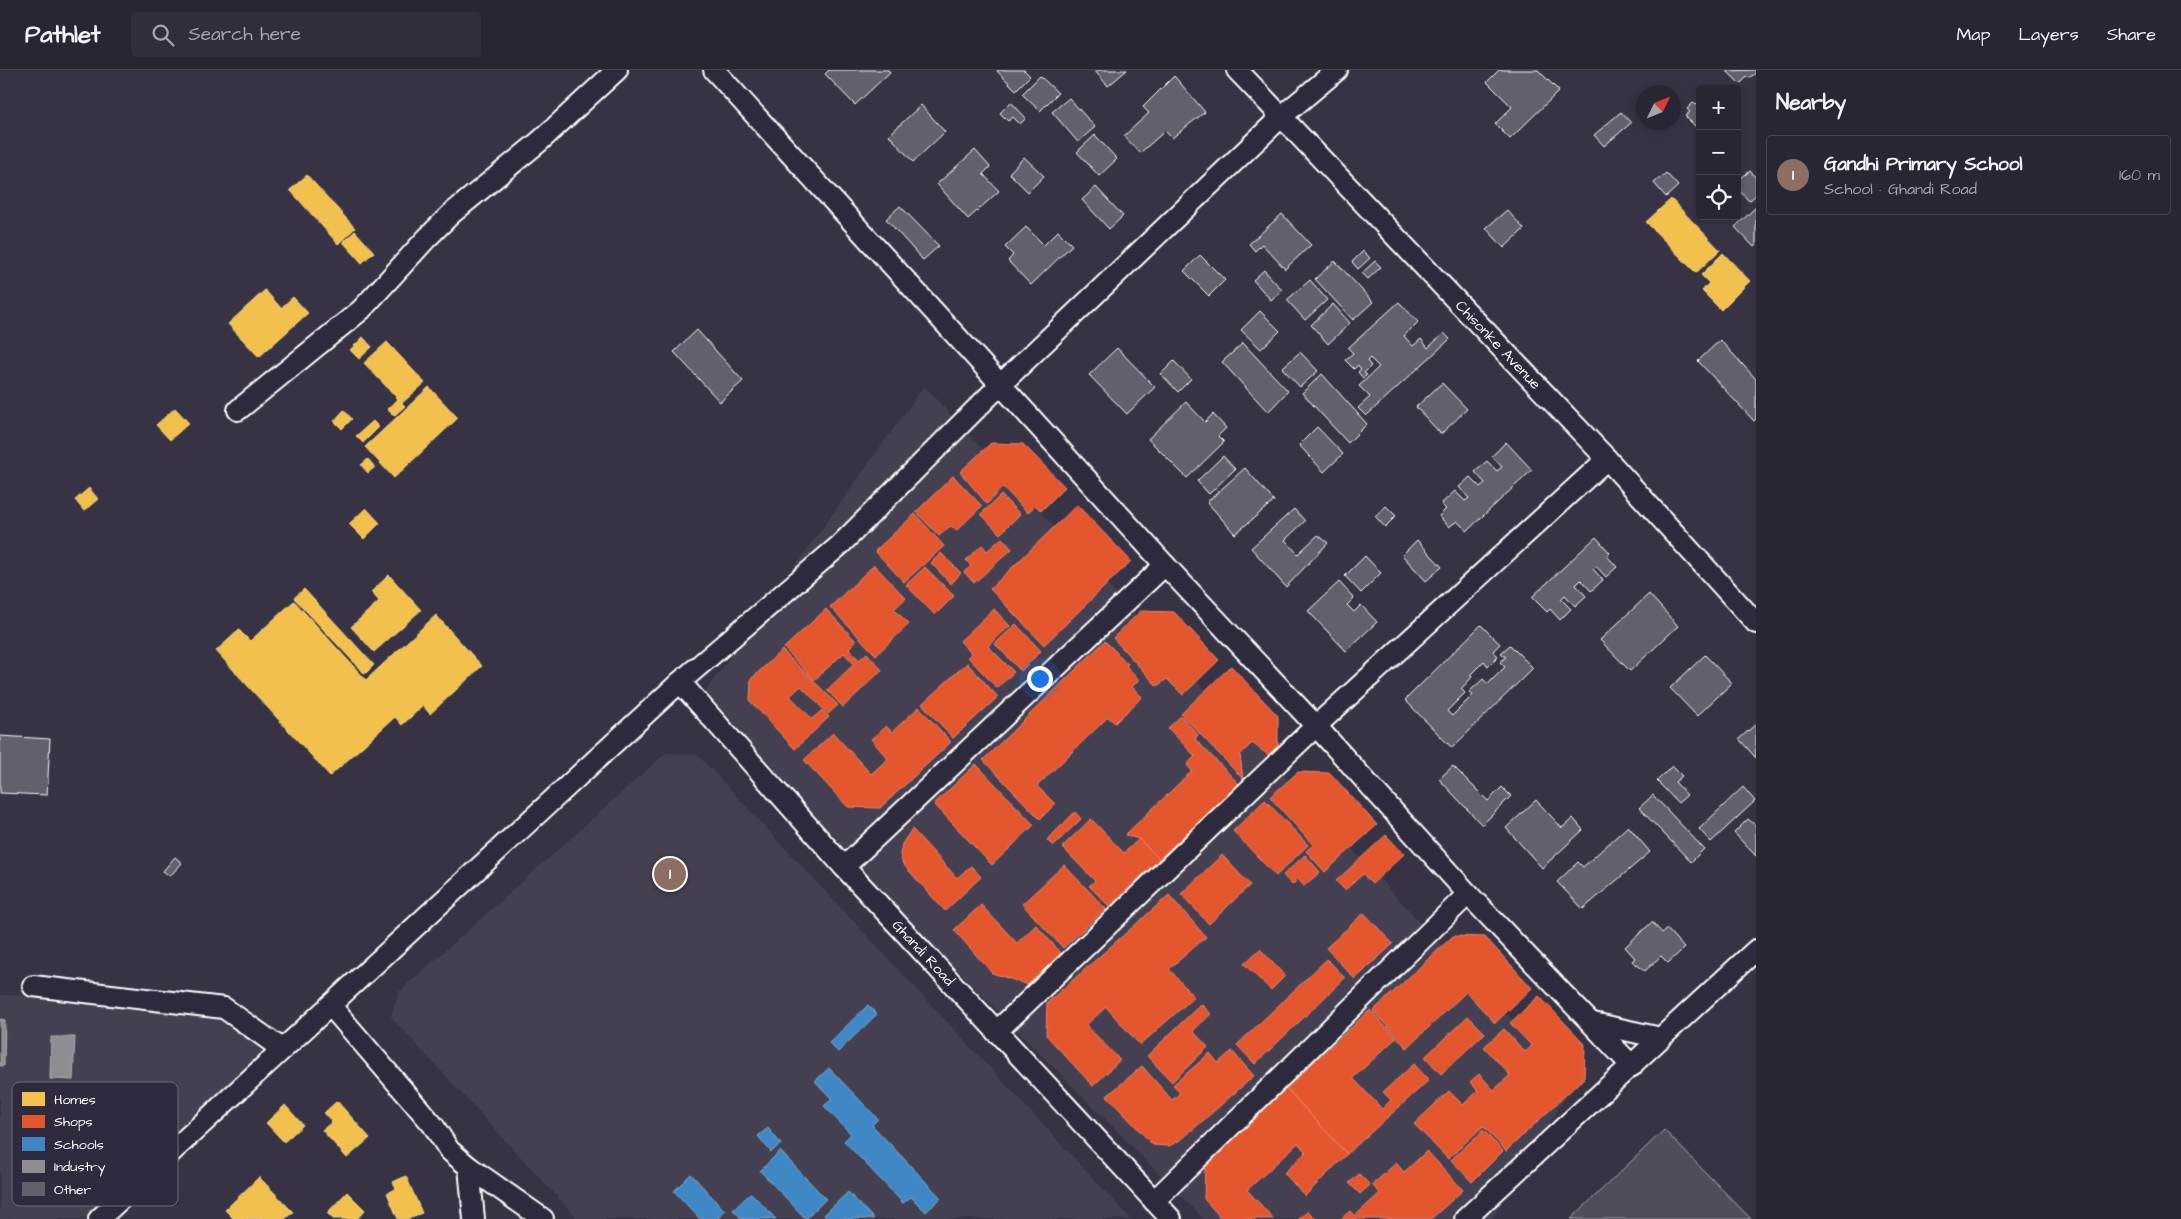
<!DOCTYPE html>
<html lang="en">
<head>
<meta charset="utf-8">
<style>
  :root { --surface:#292634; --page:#312e3c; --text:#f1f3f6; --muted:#a5a5ac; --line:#45434f; --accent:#8abfa5 }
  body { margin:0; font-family:"Architects Daughter",sans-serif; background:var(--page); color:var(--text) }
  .controls { position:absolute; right:15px; top:15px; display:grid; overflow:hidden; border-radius:5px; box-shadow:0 2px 8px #0003 }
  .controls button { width:45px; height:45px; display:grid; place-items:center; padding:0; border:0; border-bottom:1px solid var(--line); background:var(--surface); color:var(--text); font:25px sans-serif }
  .compass { position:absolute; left:1636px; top:15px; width:45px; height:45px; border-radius:50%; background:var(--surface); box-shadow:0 2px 8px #0003; rotate:47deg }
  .you { position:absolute; left:1039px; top:608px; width:18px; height:18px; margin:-12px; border:4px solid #fff; border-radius:50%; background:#1a73e8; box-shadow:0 0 0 8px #1a73e833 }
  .badge { display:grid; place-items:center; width:32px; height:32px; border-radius:50%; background:var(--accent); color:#fff; font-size:16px; font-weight:700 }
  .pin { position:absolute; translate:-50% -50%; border:2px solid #fff; box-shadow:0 1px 5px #0006 }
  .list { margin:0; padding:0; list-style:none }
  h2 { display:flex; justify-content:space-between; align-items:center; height:65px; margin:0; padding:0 20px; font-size:21px }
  h2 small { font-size:16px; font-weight:400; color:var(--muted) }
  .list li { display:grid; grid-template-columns:32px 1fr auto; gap:15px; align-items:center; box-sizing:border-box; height:80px; margin:0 10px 10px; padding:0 10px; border:1px solid var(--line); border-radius:5px }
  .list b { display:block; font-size:19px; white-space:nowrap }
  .list p { margin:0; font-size:16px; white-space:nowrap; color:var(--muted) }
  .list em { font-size:16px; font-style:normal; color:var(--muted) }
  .icon { flex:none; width:28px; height:28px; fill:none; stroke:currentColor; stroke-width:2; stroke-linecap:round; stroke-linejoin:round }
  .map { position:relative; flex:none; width:1756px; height:1149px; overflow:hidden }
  header { display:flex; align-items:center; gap:30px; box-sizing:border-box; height:70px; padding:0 25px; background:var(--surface); border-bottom:1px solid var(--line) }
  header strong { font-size:24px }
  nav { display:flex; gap:28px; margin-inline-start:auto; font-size:18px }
  .search { width:350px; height:45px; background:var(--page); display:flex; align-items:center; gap:12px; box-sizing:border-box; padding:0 18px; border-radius:5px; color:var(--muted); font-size:19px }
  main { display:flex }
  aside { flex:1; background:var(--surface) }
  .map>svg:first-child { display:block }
  .built { fill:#444051 }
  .green { fill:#514c5c; stroke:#a8a6ae }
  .homes { fill:#f2c14e; stroke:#f6d483 }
  .shops { fill:#e4572e; stroke:#ec896d }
  .schools { fill:#3f88c5; stroke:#79acd6 }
  .industry { fill:#8d8d92; stroke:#afafb3 }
  .building { fill:#635f6d; stroke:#fff }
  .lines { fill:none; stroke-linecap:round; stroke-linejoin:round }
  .minor-casing { stroke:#fff; stroke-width:24 }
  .minor { stroke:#2f2a3d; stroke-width:20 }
  .labels { text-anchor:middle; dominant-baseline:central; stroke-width:5; stroke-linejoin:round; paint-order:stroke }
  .street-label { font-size:15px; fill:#fff; stroke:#2f2a3d }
  .key { fill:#2f2a3d; stroke:#6d6a77; stroke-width:1 }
  .key-label { font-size:14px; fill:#fff }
</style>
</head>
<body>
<header>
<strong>Pathlet</strong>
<div class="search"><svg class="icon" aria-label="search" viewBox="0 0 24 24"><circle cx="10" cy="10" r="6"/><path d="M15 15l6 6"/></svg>Search here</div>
<nav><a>Map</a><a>Layers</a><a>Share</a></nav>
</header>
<main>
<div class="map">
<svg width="1756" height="1149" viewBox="0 0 1756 1149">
  <rect width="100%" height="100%" fill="#373345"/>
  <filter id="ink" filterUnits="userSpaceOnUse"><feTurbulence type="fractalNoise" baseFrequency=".02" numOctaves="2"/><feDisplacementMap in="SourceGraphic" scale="10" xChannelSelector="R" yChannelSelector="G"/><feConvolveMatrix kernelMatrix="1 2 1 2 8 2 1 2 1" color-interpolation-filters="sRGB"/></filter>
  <g filter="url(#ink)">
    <g class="built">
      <polygon points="924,316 1390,820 1573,1014 1492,1149 1204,1149 695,636"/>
      <polygon points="666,683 698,685 1131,1149 578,1149 391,947 399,922"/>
      <polygon points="0,925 152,927 197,943 289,964 86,1149 0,1149"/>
    </g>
    <polygon class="green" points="1664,1060 1751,1149 1571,1149"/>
    <g class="homes">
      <polygon points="307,105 355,158 338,174 290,120"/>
      <polygon points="1671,129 1720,180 1696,203 1646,152"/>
      <polygon points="355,161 374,182 362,193 343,172"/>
      <polygon points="1723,183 1750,211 1721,240 1702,221 1709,213 1701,205"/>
      <polygon points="265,220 281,238 293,227 308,243 259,287 228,254"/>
      <polygon points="363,267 372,277 359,289 350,280"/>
      <polygon points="387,272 425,313 402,333 405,336 394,346 387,339 398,329 364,293"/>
      <polygon points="429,317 458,348 394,408 365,377"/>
      <polygon points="175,338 189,353 170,370 156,355"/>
      <polygon points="344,340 352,349 342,359 334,351"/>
      <polygon points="373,351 379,357 363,373 356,366"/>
      <polygon points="368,389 375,397 368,403 361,395"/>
      <polygon points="89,418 98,429 84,441 75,430"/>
      <polygon points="366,438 380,453 364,469 349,454"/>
      <polygon points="389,505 421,540 374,582 351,557 379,531 371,522"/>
      <polygon points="304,519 374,595 365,604 294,528"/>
      <polygon points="294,531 366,610 436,545 482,596 430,644 423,636 402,655 395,647 330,706 216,581 239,560 250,571"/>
      <polygon points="337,1031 370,1068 347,1088 322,1060 332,1052 324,1043"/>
      <polygon points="285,1035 303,1055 284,1072 266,1053"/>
      <polygon points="406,1106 422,1143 407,1149 398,1149 387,1123 396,1119 393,1112"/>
      <polygon points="259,1107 293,1142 285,1149 234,1149 225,1140"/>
      <polygon points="347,1122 365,1140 357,1149 333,1149 327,1143"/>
    </g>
    <g class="shops">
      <polygon points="991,373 1023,374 1065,417 1041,441 1035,435 1028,443 1003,417 987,434 960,402"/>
      <polygon points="953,406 982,436 956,461 951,456 939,466 916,442"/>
      <polygon points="1001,425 1020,444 1000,464 981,444"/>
      <polygon points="1077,435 1131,491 1044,575 990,519"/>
      <polygon points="915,444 944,476 904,512 875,481"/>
      <polygon points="1002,468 1012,479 974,513 964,502 971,496 966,490 982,475 987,481"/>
      <polygon points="941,483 961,503 951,514 931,493"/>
      <polygon points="874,495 906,528 894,539 909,554 876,585 830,537"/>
      <polygon points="925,497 954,526 935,545 906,515"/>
      <polygon points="826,539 856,571 849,578 859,590 867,583 882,600 843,637 827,620 854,594 844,583 814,610 784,578"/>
      <polygon points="994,539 1010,556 988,576 1014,602 997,618 968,587 971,583 960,571"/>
      <polygon points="1141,541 1174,542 1219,590 1183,625 1167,609 1157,616 1113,568"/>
      <polygon points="1016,554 1041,581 1021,601 995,574"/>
      <polygon points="1105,571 1128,594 1126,596 1139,610 1132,617 1142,627 1115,653 1108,647 1037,716 1055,734 1040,749 983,690"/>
      <polygon points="782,580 838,635 828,644 801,616 790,626 812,649 822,640 829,647 795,679 750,631 751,609"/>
      <polygon points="967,593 998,627 953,668 922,634"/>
      <polygon points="1231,596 1278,646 1278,677 1268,685 1252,673 1240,685 1243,709 1181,644"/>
      <polygon points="919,637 951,672 880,738 848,737 804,690 833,663 871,704 888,689 871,669 886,656 892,662"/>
      <polygon points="1181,646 1198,665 1195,669 1239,714 1159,789 1139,769 1125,765 1192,701 1187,695 1195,686 1168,658"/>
      <polygon points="976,694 1034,755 992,795 934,734"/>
      <polygon points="1298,702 1330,703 1377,755 1325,802 1306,781 1313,775 1270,727"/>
      <polygon points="1265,730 1308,775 1276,806 1233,761"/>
      <polygon points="1075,742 1081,749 1053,776 1047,770"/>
      <polygon points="1091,749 1124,783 1139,769 1159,789 1109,836 1089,816 1095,811 1062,777"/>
      <polygon points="912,759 957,808 971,796 981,807 945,841 903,794 900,785 902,774"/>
      <polygon points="1386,765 1404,784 1372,814 1363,804 1345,820 1336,811"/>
      <polygon points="1222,785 1250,815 1209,854 1181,824"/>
      <polygon points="1305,785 1320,802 1304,816 1298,809 1292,815 1283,805"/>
      <polygon points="1064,795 1106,839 1063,878 1022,834"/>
      <polygon points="1169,825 1206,867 1169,899 1194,927 1140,975 1106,937 1086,955 1120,990 1093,1016 1046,965 1047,933"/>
      <polygon points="981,835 1017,873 1036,855 1061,883 1029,915 992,903 954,860"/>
      <polygon points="1364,843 1393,874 1355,909 1326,878"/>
      <polygon points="1453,866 1485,867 1532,918 1495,953 1466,922 1407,978 1373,941"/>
      <polygon points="1260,879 1285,906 1271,920 1244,894"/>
      <polygon points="1327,889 1345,908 1255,994 1237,975"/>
      <polygon points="1539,926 1585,974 1584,1008 1506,1081 1483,1056 1448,1089 1414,1054 1449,1021 1463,1035 1478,1021 1470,1012 1479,1004 1494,1020 1510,1005 1484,977 1504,959 1525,982 1532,976 1510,953"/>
      <polygon points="1201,934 1211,944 1193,961 1208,977 1172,1012 1147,986"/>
      <polygon points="1370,940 1396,968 1353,1008 1382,1039 1391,1030 1383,1022 1414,994 1429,1010 1347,1084 1286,1018"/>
      <polygon points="1468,946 1485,963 1441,1004 1425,987"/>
      <polygon points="1232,981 1254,1006 1182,1069 1169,1076 1153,1075 1107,1026 1142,996 1172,1030 1180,1023 1173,1015 1210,983 1218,993"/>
      <polygon points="1286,1018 1347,1084 1305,1126 1284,1103 1306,1082 1298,1073 1247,1120 1274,1149 1222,1149 1204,1129 1205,1097"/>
      <polygon points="1483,1060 1503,1081 1472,1112 1451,1090"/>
      <polygon points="1427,1081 1463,1120 1431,1149 1341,1149 1350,1141 1355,1146 1380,1123 1372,1115 1396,1093 1404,1102"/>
      <polygon points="1359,1104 1370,1115 1360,1124 1349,1113"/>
      <polygon points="1308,1141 1316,1149 1299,1149"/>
    </g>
    <g class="schools">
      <polygon points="868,935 877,944 838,982 829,973"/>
      <polygon points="829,998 878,1049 872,1055 941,1128 926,1142 911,1127 903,1133 844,1071 851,1064 824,1036 832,1029 815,1011"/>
      <polygon points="768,1058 781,1074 771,1082 758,1066"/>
      <polygon points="780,1081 826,1129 806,1149 760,1101"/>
      <polygon points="691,1104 725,1141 717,1149 700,1149 674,1121"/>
      <polygon points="848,1122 874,1149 828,1149 824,1145"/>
      <polygon points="751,1123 776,1149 742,1149 733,1140"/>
    </g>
    <g class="industry">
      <polygon points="0,949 5,950 4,996 0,996"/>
      <polygon points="51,967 75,967 73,1010 50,1009"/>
    </g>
    <g class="building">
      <polygon points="829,0 888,0 890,2 855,35 825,4"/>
      <polygon points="998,0 1024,0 1030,6 1016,20 997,1"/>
      <polygon points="1094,0 1127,0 1108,16"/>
      <polygon points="1499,0 1538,0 1559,21 1510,69 1495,54 1512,37 1487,12"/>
      <polygon points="1756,0 1756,3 1749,8 1748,6 1740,14 1727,1"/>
      <polygon points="1040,6 1058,23 1040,41 1022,24"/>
      <polygon points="1174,6 1205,42 1172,68 1165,61 1140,83 1124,66 1149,43 1143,37"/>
      <polygon points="1069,28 1095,57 1078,72 1052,42"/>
      <polygon points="1011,32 1026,48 1020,54 1013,47 1008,51 1000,43"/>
      <polygon points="1699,32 1700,34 1700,61 1685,46 1690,42 1687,39 1693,33 1696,35"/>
      <polygon points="921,35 945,62 913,92 889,65"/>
      <polygon points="1621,42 1631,53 1604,76 1594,65"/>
      <polygon points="1095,65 1117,89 1099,106 1077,82"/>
      <polygon points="975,80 990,97 983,104 999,121 968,149 937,114"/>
      <polygon points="1024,87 1044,106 1028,122 1009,103"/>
      <polygon points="1750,101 1756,108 1756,125 1749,131 1737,118 1737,111"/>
      <polygon points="1666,103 1678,116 1666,127 1654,113"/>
      <polygon points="1096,117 1123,146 1109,159 1082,130"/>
      <polygon points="900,136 939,176 923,190 886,149"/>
      <polygon points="1756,137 1756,175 1754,177 1735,157"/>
      <polygon points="1507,140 1524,159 1504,178 1486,158"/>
      <polygon points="1282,144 1311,175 1285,199 1262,174 1255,181 1249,174"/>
      <polygon points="1026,157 1044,175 1058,161 1072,175 1031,215 1008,191 1013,185 1005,177"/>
      <polygon points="1363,181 1370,188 1358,199 1352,192"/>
      <polygon points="1200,185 1225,210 1209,226 1184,201"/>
      <polygon points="1335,191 1373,232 1353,250 1315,209"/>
      <polygon points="1375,191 1381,197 1368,209 1362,203"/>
      <polygon points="1264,200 1282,220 1271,230 1253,210"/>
      <polygon points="1310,210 1327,230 1305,250 1287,230"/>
      <polygon points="1399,232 1418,252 1404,266 1413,276 1421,269 1428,278 1444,263 1450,269 1366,346 1358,338 1370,327 1359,316 1379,297 1370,288 1367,291 1371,296 1364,303 1367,305 1363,308 1358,302 1361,299 1358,295 1354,299 1345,290 1353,283 1348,278"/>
      <polygon points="1333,234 1350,253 1328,274 1311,255"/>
      <polygon points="1260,241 1280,261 1261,279 1241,260"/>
      <polygon points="697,260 743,311 720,332 674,282"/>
      <polygon points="1720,270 1756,309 1756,349 1754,351 1698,291"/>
      <polygon points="1243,273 1288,321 1268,342 1222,292"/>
      <polygon points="1117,278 1155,317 1127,344 1089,305"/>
      <polygon points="1300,282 1318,301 1300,317 1282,298"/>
      <polygon points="1174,291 1191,309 1178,322 1161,304"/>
      <polygon points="1322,304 1367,354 1348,373 1302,323"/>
      <polygon points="1442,313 1467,339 1441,364 1416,337"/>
      <polygon points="1186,332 1205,352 1213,344 1226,358 1218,366 1224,372 1187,408 1148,369"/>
      <polygon points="1317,357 1343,384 1324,402 1299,375"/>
      <polygon points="1506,372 1532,400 1467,461 1457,451 1449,457 1439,446 1446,439 1441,434 1455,421 1465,431 1469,428 1459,417 1470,407 1480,417 1485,413 1475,402 1487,391 1497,401 1502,397 1492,386"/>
      <polygon points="1223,386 1235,399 1209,424 1197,411"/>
      <polygon points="1245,398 1274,431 1235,464 1207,432"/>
      <polygon points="1386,436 1396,446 1385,457 1375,446"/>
      <polygon points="1294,439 1305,451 1285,470 1298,484 1318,465 1328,473 1286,517 1251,478"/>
      <polygon points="1596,467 1610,483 1607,486 1617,497 1606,507 1596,496 1593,499 1603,510 1591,521 1581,510 1576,515 1586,526 1575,536 1565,525 1561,529 1571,539 1560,550 1550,539 1547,542 1532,527"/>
      <polygon points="1417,470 1442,497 1426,511 1402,485"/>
      <polygon points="1365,486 1381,503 1361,523 1345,506"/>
      <polygon points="1339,512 1354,528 1347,535 1354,542 1361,535 1377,552 1346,581 1308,541"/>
      <polygon points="1649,524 1678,556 1630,601 1600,570"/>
      <polygon points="1481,555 1500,574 1493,581 1498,586 1488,596 1484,591 1470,605 1472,607 1461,619 1465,623 1447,641 1452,646 1473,625 1469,622 1483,609 1488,614 1505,597 1500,592 1506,587 1501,583 1510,575 1533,598 1452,678 1405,630"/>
      <polygon points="1705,585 1732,613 1697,646 1670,618"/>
      <polygon points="1756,654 1756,688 1739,669"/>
      <polygon points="0,666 50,669 47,725 0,723"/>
      <polygon points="1453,696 1488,731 1502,717 1511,726 1482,755 1439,709"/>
      <polygon points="1672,696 1682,706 1675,712 1687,725 1678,733 1657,711"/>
      <polygon points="1743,717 1755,731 1711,772 1699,759"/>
      <polygon points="1653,725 1704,779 1691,792 1639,738"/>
      <polygon points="1536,730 1562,758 1573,748 1583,760 1542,798 1506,758"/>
      <polygon points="1748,749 1756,756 1756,786 1734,763"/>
      <polygon points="1628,756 1650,782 1583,839 1557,812 1578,792 1583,797"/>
      <polygon points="175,787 182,793 170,806 163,801"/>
      <polygon points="1652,852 1662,863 1667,859 1684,878 1668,893 1661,886 1645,901 1632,891 1635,888 1625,877"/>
    </g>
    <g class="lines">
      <g class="minor-casing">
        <g id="minor">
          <polyline points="714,0 1165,495 1316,656 1468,824 1632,996"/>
          <path id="s1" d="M1237,0L1607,389L1756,553"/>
          <polyline points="238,340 361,240 426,169 451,144 540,71 617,0"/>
          <path id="s2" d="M680,612L844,797L1171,1149"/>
          <polyline points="844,797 1165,495"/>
          <polyline points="33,916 224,938 282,979"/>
          <polyline points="330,935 433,1055 449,1080 469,1097 474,1149"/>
          <polyline points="1593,953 1661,968"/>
          <polyline points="996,962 1316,656 1607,389"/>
          <polyline points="469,1097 543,1149"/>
          <polyline points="1154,1131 1468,824"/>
          <polyline points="99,1149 680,612 840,475 1001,314 1281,47 1337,0"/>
          <polyline points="1465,1149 1756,880"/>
        </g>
      </g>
      <use href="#minor" class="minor"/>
    </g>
  </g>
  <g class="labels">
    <g class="street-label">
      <text stroke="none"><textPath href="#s1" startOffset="379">Chisonke Avenue</textPath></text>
      <text stroke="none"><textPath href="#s2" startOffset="364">Ghandi Road</textPath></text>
    </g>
  </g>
  <rect x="12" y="1012" width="166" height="124" rx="8" class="key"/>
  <rect x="22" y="1022" width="23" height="14" fill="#f2c14e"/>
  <rect x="22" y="1045" width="23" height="13" fill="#e4572e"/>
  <rect x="22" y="1067" width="23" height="14" fill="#3f88c5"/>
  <rect x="22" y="1090" width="23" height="13" fill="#8d8d92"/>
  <rect x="22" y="1112" width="23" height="14" fill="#635f6d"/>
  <g class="key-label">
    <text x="54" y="1034">Homes</text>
    <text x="54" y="1056">Shops</text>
    <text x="54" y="1079">Schools</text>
    <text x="54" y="1101">Industry</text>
    <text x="54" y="1124">Other</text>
  </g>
</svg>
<div class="controls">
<button>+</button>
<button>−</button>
<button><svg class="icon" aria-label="locate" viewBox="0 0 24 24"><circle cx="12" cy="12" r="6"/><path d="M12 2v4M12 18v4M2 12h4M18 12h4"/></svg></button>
</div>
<svg class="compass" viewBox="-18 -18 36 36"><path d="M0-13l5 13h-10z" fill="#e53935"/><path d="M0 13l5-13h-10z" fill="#a5a5ac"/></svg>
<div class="you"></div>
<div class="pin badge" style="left:670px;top:804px;background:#8d6e63">1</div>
</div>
<aside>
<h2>Nearby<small></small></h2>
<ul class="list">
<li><span class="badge" style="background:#8d6e63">1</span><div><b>Gandhi Primary School</b><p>School · Ghandi Road</p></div><em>160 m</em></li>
</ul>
</aside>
</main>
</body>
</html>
